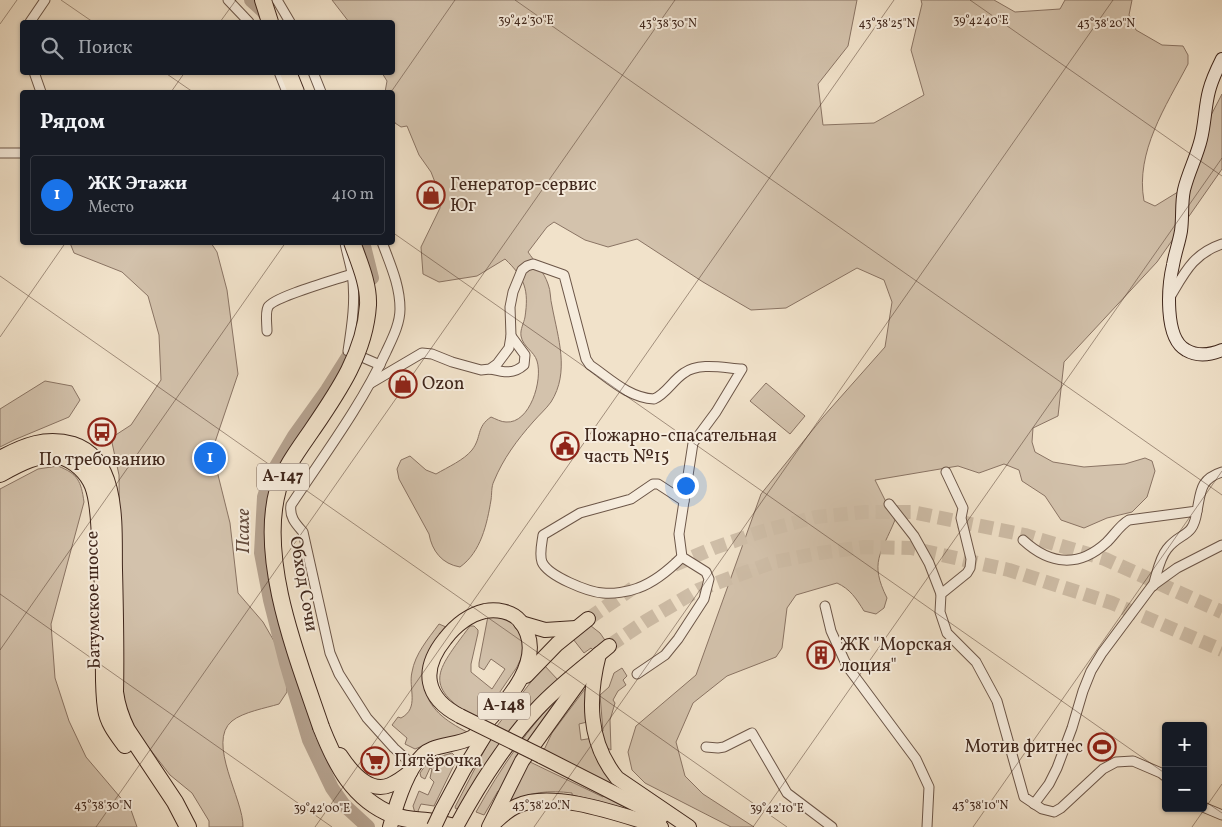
<!DOCTYPE html>
<html lang="ru">
<head>
<meta charset="utf-8">
<style>
  :root { --surface:#171b24; --page:#20242c; --text:#f1f3f6; --muted:#9ea1a6; --line:#363941; --accent:#1a73e8 }
  body { margin:0; font-family:Vollkorn,serif; background:var(--page); color:var(--text) }
  .controls { position:absolute; right:15px; bottom:15px; display:grid; overflow:hidden; border-radius:5px; box-shadow:0 1px 4px #0004 }
  .controls button { width:45px; height:45px; display:grid; place-items:center; padding:0; border:0; border-bottom:1px solid var(--line); background:var(--surface); color:var(--text); font:25px sans-serif }
  .you { position:absolute; left:685px; top:485px; width:18px; height:18px; margin:-12px; border:4px solid #fff; border-radius:50%; background:#1a73e8; box-shadow:0 0 0 8px #1a73e833 }
  .badge { display:grid; place-items:center; width:32px; height:32px; border-radius:50%; background:var(--accent); color:#fff; font-size:16px; font-weight:700 }
  .pin { position:absolute; translate:-50% -50%; border:2px solid #fff; box-shadow:0 1px 5px #0006 }
  .list { margin:0; padding:0; list-style:none }
  h2 { display:flex; justify-content:space-between; align-items:center; height:65px; margin:0; padding:0 20px; font-size:21px }
  h2 small { font-size:16px; font-weight:400; color:var(--muted) }
  .list li { display:grid; grid-template-columns:32px 1fr auto; gap:15px; align-items:center; box-sizing:border-box; height:80px; margin:0 10px 10px; padding:0 10px; border:1px solid var(--line); border-radius:5px }
  .list b { display:block; font-size:19px; white-space:nowrap }
  .list p { margin:0; font-size:16px; white-space:nowrap; color:var(--muted) }
  .list em { font-size:16px; font-style:normal; color:var(--muted) }
  .icon { flex:none; width:28px; height:28px; fill:none; stroke:currentColor; stroke-width:2; stroke-linecap:round; stroke-linejoin:round }
  .map { position:relative; flex:none; width:1222px; height:827px; overflow:hidden }
  .search { position:absolute; background:var(--surface); box-shadow:0 1px 4px #0004; left:20px; top:20px; width:375px; height:55px; display:flex; align-items:center; gap:12px; box-sizing:border-box; padding:0 18px; border-radius:5px; color:var(--muted); font-size:19px }
  .panel { position:absolute; background:var(--surface); box-shadow:0 1px 4px #0004; left:20px; top:90px; width:375px; height:155px; border-radius:5px }
  .map>svg:first-child { display:block }
  .green { fill:#d3c2ac; stroke:#8a7464 }
  .lines { fill:none; stroke-linecap:round; stroke-linejoin:round }
  .river { stroke:#b5a28f; stroke-width:14 }
  .primary-tunnel { stroke:#cebda7; stroke-width:14; stroke-dasharray:14 7; stroke-linecap:butt }
  .street-casing { stroke:#6c5648; stroke-width:11 }
  .secondary-casing { stroke:#40271c; stroke-width:14 }
  .primary-casing { stroke:#40271c; stroke-width:16 }
  .highway-casing { stroke:#40271c; stroke-width:18 }
  .street { stroke:#f6ecdd; stroke-width:9 }
  .secondary { stroke:#f6ecdd; stroke-width:12 }
  .primary { stroke:#f1e2ca; stroke-width:14 }
  .highway { stroke:#f1e2ca; stroke-width:16 }
  .primary-bridge-casing { stroke:#40271c; stroke-width:16; stroke-linecap:butt }
  .highway-bridge-casing { stroke:#40271c; stroke-width:18; stroke-linecap:butt }
  .primary-bridge { stroke:#f1e2ca; stroke-width:14 }
  .highway-bridge { stroke:#f1e2ca; stroke-width:16 }
  .ticks { fill:none; stroke:#40271c; stroke-width:1; stroke-opacity:0.45 }
  .labels { text-anchor:middle; dominant-baseline:central; stroke-width:4; stroke-linejoin:round; paint-order:stroke }
  .shield { fill:#f6ecdd; stroke:#776256; stroke-width:1 }
  .shield-label { font-size:16px; font-weight:bold; fill:#40271c }
  .poi-label { font-size:18px; fill:#40271c; stroke:#f6ecdd; text-anchor:start }
  .street-label { font-size:18px; fill:#40271c; stroke:#f6ecdd }
  .water-label { font-size:19px; font-style:italic; fill:#634c3e; stroke:#f6ecdd }
  .ticks-label { font-size:12px; text-anchor:middle; fill:#40271c; stroke:#f6ecdd; stroke-width:4; stroke-linejoin:round; paint-order:stroke }
</style>
</head>
<body>
<div class="map">
<svg width="1222" height="827" viewBox="0 0 1222 827">
  <rect width="100%" height="100%" fill="#f1e2ca"/>
  <filter id="stains"><feTurbulence type="fractalNoise" baseFrequency=".004" numOctaves="4"/><feColorMatrix values="0 0 0 0 .2 0 0 0 0 .09 0 0 0 0 .02 0 0 0 .5 -.17"/></filter>
  <radialGradient id="worn" r=".72"><stop offset=".6" stop-color="#630" stop-opacity="0"/><stop offset="1" stop-color="#630" stop-opacity=".3"/></radialGradient>
  <g class="green">
    <path d="M332,0H857L848,46L818,84L823,125L874,123L924,95L911,50L922,4L921,0H994L1015,12L1060,9L1065,0H1132L1129,15L1136,30L1162,45L1183,46L1188,55V64C1166,106 1135,152 1144,201L1155,206L1186,187L1208,121L1222,94V169L1157,262L1064,362L1058,416L1033,428L1032,442L1035,452L1053,462L1084,467L1125,464L1145,458L1152,461L1155,471L1147,497L1132,512L1107,518L1084,528L1061,520L1045,496L1022,481L1019,470L1004,464L979,473L958,466L875,480L895,520C881,554 869,562 887,598L884,608L876,614L864,611C856,598 850,589 837,583L796,595L787,608L782,648L776,657L727,676L693,703L676,742L685,776L703,794L754,827H731L645,783L632,770L628,752L636,726L696,675L761,494L823,417L885,347L892,302L884,280L857,268L786,308L751,310L703,282L637,239L608,247L585,240L554,222L547,227L528,252C535,262 544,272 548,284C551,291 550,299 552,306C558,338 570,372 551,402C546,409 539,415 533,422C517,440 503,459 494,481C491,487 492,494 491,500C487,524 481,552 460,567C442,564 432,551 429,534L399,479L397,469L401,460L410,456L426,470L436,474C448,467 464,460 472,450C482,437 476,427 491,417C496,419 501,422 506,422C530,424 543,380 537,361C534,351 523,347 521,336C520,329 524,323 525,317C529,290 525,278 505,259L477,276L439,282L423,274L421,247L440,208V195L431,172L419,155L407,126L401,127L395,123L393,117L392,92H385L387,81L382,73L392,72V22H349Z"/>
    <path d="M70,243H211L217,252L227,290L238,374L212,451L230,523L238,593L263,622L285,660L287,692L279,704C266,708 243,712 232,721C206,742 244,800 243,827H209V821L192,793L170,775L132,726L121,702L119,475L111,438L131,425L161,380L159,335L148,296L122,272L74,253Z"/>
    <polygon points="45,381 72,386 80,400 69,417 14,440 0,447 0,409"/>
    <polygon points="766,383 805,416 790,434 750,401"/>
    <path d="M58,466C78,474 81,481 84,502L51,624L55,678L69,721L86,757L131,810L137,827H0V489L38,469Z"/>
    <path d="M488,616L507,618L516,626L523,638V654L517,667L480,721C421,686 435,673 470,626H474L478,630V633L471,664V672L492,689L505,669L491,659L484,670L479,667V663Z"/>
    <polygon points="586,622 600,633 609,646 593,650 591,648 584,653 573,639"/>
    <path d="M439,624L446,627L451,625L424,685C428,709 446,721 467,732L464,735L432,742L415,749L405,744L407,738L392,725L398,717L401,718C420,708 408,688 412,672C415,654 428,639 439,624Z"/>
    <polygon points="544,665 558,680 459,808 456,809 455,807 497,726"/>
    <polygon points="622,668 627,676 623,680 626,685 618,691 613,700 615,703 610,720 611,750 602,745 600,731 603,731 600,695 609,687 614,673"/>
    <polygon points="585,689 588,690 587,722 579,724 581,740 593,738 617,786 616,787 544,750 552,733"/>
    <path d="M564,691L500,792L498,791L484,815L476,812C500,769 529,726 564,691Z"/>
    <path d="M452,753L456,757L457,759L434,806L421,804L418,811L420,814L415,813L413,806L419,791L428,795L434,782L430,778L432,769L430,768L425,779L421,777L420,773C430,758 435,758 452,753Z"/>
    <path d="M528,761L603,797L605,795L646,815L598,801L572,795V793C549,790 530,792 510,802L508,801Z"/>
  </g>
  <g class="lines">
    <g class="river">
      <polyline points="251,0 263,11 267,17"/>
      <polyline points="363,242 372,278"/>
      <polyline points="351,352 327,390 294,436 272,473 264,497 261,553 270,600 286,663 309,740 332,788 344,805 368,827"/>
    </g>
    <g class="primary-tunnel">
      <polyline points="674,565 714,548 763,531 816,517 865,512 912,512 1025,535 1105,559 1222,612"/>
      <polyline points="588,619 633,588"/>
      <polyline points="609,646 646,621 698,590 730,578 774,562 820,553 864,547 911,548 1009,570 1112,603 1222,650"/>
    </g>
    <g class="street-casing">
      <g id="street">
        <polyline points="228,0 249,22"/>
        <polyline points="277,0 290,22"/>
        <polyline points="30,22 45,0"/>
        <polyline points="34,72 41,92"/>
        <polyline points="279,72 287,92"/>
        <polyline points="313,72 321,92"/>
        <polyline points="0,153 22,153"/>
        <path d="M382,242C390,264 400,285 400,309C400,324 392,339 386,352C361,406 324,455 291,505C289,517 296,524 303,532L330,653L339,674L367,718L394,748L413,765"/>
        <path d="M345,243C347,253 350,263 352,273C356,299 352,325 348,351L380,365"/>
        <path d="M1170,297C1185,272 1193,254 1222,244"/>
        <path d="M267,331C267,324 265,313 268,307C273,297 338,279 352,274"/>
        <path d="M490,369C503,372 513,375 524,365L525,355L511,336"/>
        <path d="M371,383L422,353L432,354L452,362L481,370L490,369L497,364L509,348L511,336L510,307L513,292L522,270L527,266L533,264L564,275L586,359L590,365C609,378 629,398 654,399C666,394 673,380 684,373C699,362 724,368 742,369L716,412L693,443L679,534L682,557L706,572L709,579L704,599L678,639L665,655L637,674"/>
        <polyline points="946,472 963,508 961,518 971,559 970,568 967,573 941,594 940,612 947,633 976,662 997,701 1024,797 1042,809 1054,812 1061,808 1103,769 1116,762 1133,761 1161,773 1166,777"/>
        <polyline points="889,504 914,536 929,563 941,594"/>
        <path d="M1023,540C1050,565 1079,568 1107,542C1115,534 1120,525 1129,520L1197,511C1201,491 1200,479 1222,472"/>
        <path d="M682,557C669,570 655,582 638,588C628,592 613,594 603,593C588,592 548,576 542,562C539,554 542,543 543,535L580,513L631,499L653,484H658L684,501"/>
        <path d="M1153,586C1157,574 1159,559 1167,549C1181,531 1193,539 1197,511"/>
        <polyline points="825,606 831,631 847,666 916,759 929,787 927,827"/>
        <polyline points="706,747 718,748 724,747 752,733 787,793 832,827"/>
        <polyline points="1034,804 1049,784 1057,768 1072,728 1083,691 1091,671 1102,653 1152,586 1177,568 1222,545"/>
        <polyline points="1203,807 1222,815"/>
      </g>
    </g>
    <g class="secondary-casing">
      <path id="secondary" d="M1222,59C1217,69 1212,79 1209,91C1205,106 1205,123 1201,139C1197,156 1188,173 1184,190C1181,204 1183,217 1181,231C1179,243 1175,253 1173,265C1168,286 1164,338 1186,350C1198,357 1210,355 1222,350"/>
    </g>
    <g class="primary-casing">
      <g id="primary">
        <polyline points="521,623 545,630 576,628"/>
        <path d="M599,654C588,697 587,741 617,778L689,827"/>
        <polyline points="526,676 557,644 588,619"/>
        <path d="M340,755C350,770 369,794 390,785C397,782 404,777 410,772"/>
        <polyline points="541,756 661,817"/>
        <polyline points="442,810 464,769 488,730"/>
        <path d="M492,825C500,818 507,810 517,806C553,789 624,816 661,827"/>
        <path d="M390,827C396,805 410,757 432,749C445,744 460,744 473,737C498,710 552,660 520,621C512,611 496,609 485,611C468,615 455,626 445,639C420,670 425,698 460,716"/>
        <path d="M456,827C478,786 505,744 537,709C558,686 585,666 609,646"/>
        <polyline points="489,827 522,761 584,675"/>
      </g>
    </g>
    <g class="highway-casing">
      <g id="highway">
        <polyline points="263,0 270,22"/>
        <polyline points="288,72 296,92"/>
        <path d="M0,459C24,446 46,437 73,445C120,460 113,531 114,570C115,611 116,652 115,692C117,707 121,718 127,730L175,802L188,827"/>
        <path d="M0,474C18,464 39,452 60,456C75,460 88,473 93,486C99,502 99,521 100,538C103,575 104,612 104,648C104,669 103,689 106,709C108,723 117,734 125,745"/>
        <path d="M321,727C336,765 353,799 393,815C404,820 416,820 427,821C436,822 445,825 454,827"/>
      </g>
    </g>
    <use href="#street" class="street"/>
    <use href="#secondary" class="secondary"/>
    <use href="#primary" class="primary"/>
    <use href="#highway" class="highway"/>
    <g class="primary-bridge-casing">
      <g id="primary-bridge">
        <polyline points="460,716 541,756"/>
        <polyline points="434,827 442,810"/>
      </g>
    </g>
    <g class="highway-bridge-casing">
      <path id="highway-bridge" d="M321,727C298,659 258,561 278,489C285,467 299,449 312,430C338,392 365,353 368,305C369,284 359,262 352,242"/>
    </g>
    <use href="#primary-bridge" class="primary-bridge"/>
    <use href="#highway-bridge" class="highway-bridge"/>
  </g>
  <path class="ticks" d="M61,0L93,22M515,0L1222,495M970,0L1222,176M220,22L236,0M0,24L17,0M164,72L193,92M171,92L185,72M391,92L455,0M392,232L1166,774M0,276L787,827M0,337L66,242M0,594L332,827M0,650L286,242M1203,800L1222,813M96,827L675,0M315,827L894,0M534,827L1113,0M753,827L1222,158M973,827L1222,471M1192,827L1222,784"/>
  <defs>
    <g id="shop-ring" transform="scale(1.4375)"><circle r="9.5" fill="#f6ecdd" stroke="#8f2418" stroke-width="1.5"/><path d="M-5-2.5h2.3a2.7 3.5 0 0 1 5.4 0H5L5.5 6h-11ZM-1.5-2.5h3a1.5 2.3 0 0 0-3 0Z" fill="#8f2418"/></g>
    <g id="bus-ring" transform="scale(1.4375)"><circle r="9.5" fill="#f6ecdd" stroke="#8f2418" stroke-width="1.5"/><path d="M-5-6H5V4H4V6H2V4H-2V6H-4V4H-5ZM-3.5-4V0h7V-4ZM-3.5 1.2v1.5H-2V1.2ZM2 1.2v1.5H3.5V1.2Z" fill="#8f2418"/></g>
    <g id="civic-ring" transform="scale(1.4375)"><circle r="9.5" fill="#f6ecdd" stroke="#8f2418" stroke-width="1.5"/><path d="M-.6-6.5H3V-4.5H.6V-3L4-1V1h2V6H-6V1h2V-1L-.6-3ZM-1.2 2.5V6h2.4V2.5Z" fill="#8f2418"/></g>
    <g id="building-ring" transform="scale(1.4375)"><circle r="9.5" fill="#f6ecdd" stroke="#8f2418" stroke-width="1.5"/><path d="M-4-6H4V6H1V3H-1V6H-4ZM-2.5-4.3h1.7v1.8h-1.7ZM.8-4.3h1.7v1.8H.8ZM-2.5-1h1.7V.8h-1.7ZM.8-1h1.7V.8H.8Z" fill="#8f2418"/></g>
    <g id="stadium-ring" transform="scale(1.4375)"><circle r="9.5" fill="#f6ecdd" stroke="#8f2418" stroke-width="1.5"/><path d="M0-5a6.5 5 0 1 0 0 10a6.5 5 0 1 0 0-10ZM-3.5-1.8h7v3.6h-7Z" fill="#8f2418"/></g>
    <g id="supermarket-ring" transform="scale(1.4375)"><circle r="9.5" fill="#f6ecdd" stroke="#8f2418" stroke-width="1.5"/><path d="M-6-5.5h2.5l.6 2H6L4.5 2H-2.5L-4.4-4H-6ZM-1.5 3.2a1.3 1.3 0 1 0 .1 0ZM3 3.2a1.3 1.3 0 1 0 .1 0Z" fill="#8f2418"/></g>
  </defs>
  <g fill-rule="evenodd">
    <use href="#shop-ring" x="431" y="195"/>
    <use href="#shop-ring" x="403" y="384"/>
    <use href="#bus-ring" x="102" y="432"/>
    <use href="#civic-ring" x="565" y="446"/>
    <use href="#building-ring" x="821" y="655"/>
    <use href="#stadium-ring" x="1102" y="747"/>
    <use href="#supermarket-ring" x="375" y="761"/>
  </g>
  <g class="labels">
    <g class="shield">
      <rect x="257" y="463.5" width="52" height="27" rx="4"/>
      <rect x="478" y="692.5" width="52" height="27" rx="4"/>
    </g>
    <g class="shield-label">
      <text x="283" y="477">А-147</text>
      <text x="504" y="706">А-148</text>
    </g>
    <g class="poi-label">
      <text x="450" y="185">Генератор-сервис<tspan x="450" dy="21">Юг</tspan></text>
      <text x="422" y="384">Ozon</text>
      <text x="584" y="436">Пожарно-спасательная<tspan x="584" dy="21">часть №15</tspan></text>
      <text x="102" y="460" text-anchor="middle">По требованию</text>
      <text x="840" y="645">ЖК "Морская<tspan x="840" dy="21">лоция"</tspan></text>
      <text x="1083" y="747" text-anchor="end">Мотив фитнес</text>
      <text x="394" y="761">Пятёрочка</text>
    </g>
    <g class="street-label">
      <text transform="translate(303 584) rotate(80)">Обход Сочи</text>
      <text transform="translate(94 600) rotate(-91)">Батумское шоссе</text>
    </g>
    <g class="water-label">
      <text transform="translate(244 531) rotate(-90)">Псахе</text>
    </g>
  </g>
  <g class="ticks-label">
    <text x="526" y="24">39°42'30"E</text>
    <text x="981" y="24">39°42'40"E</text>
    <text x="668" y="27">43°38'30"N</text>
    <text x="887" y="27">43°38'25"N</text>
    <text x="1106" y="27">43°38'20"N</text>
    <text x="103" y="809">43°38'30"N</text>
    <text x="541" y="809">43°38'20"N</text>
    <text x="980" y="809">43°38'10"N</text>
    <text x="322" y="812">39°42'00"E</text>
    <text x="777" y="812">39°42'10"E</text>
  </g>
  <rect width="100%" height="100%" filter="url(#stains)"/>
  <rect width="100%" height="100%" fill="url(#worn)"/>
</svg>
<div class="controls">
<button>+</button>
<button>−</button>
</div>
<div class="you"></div>
<div class="pin badge" style="left:210px;top:458px">1</div>
<div class="search"><svg class="icon" aria-label="search" viewBox="0 0 24 24"><circle cx="10" cy="10" r="6"/><path d="M15 15l6 6"/></svg>Поиск</div>
<section class="panel">
<h2>Рядом<small></small></h2>
<ul class="list">
<li><span class="badge">1</span><div><b>ЖК Этажи</b><p>Место</p></div><em>410 m</em></li>
</ul>
</section>
</div>
</body>
</html>
